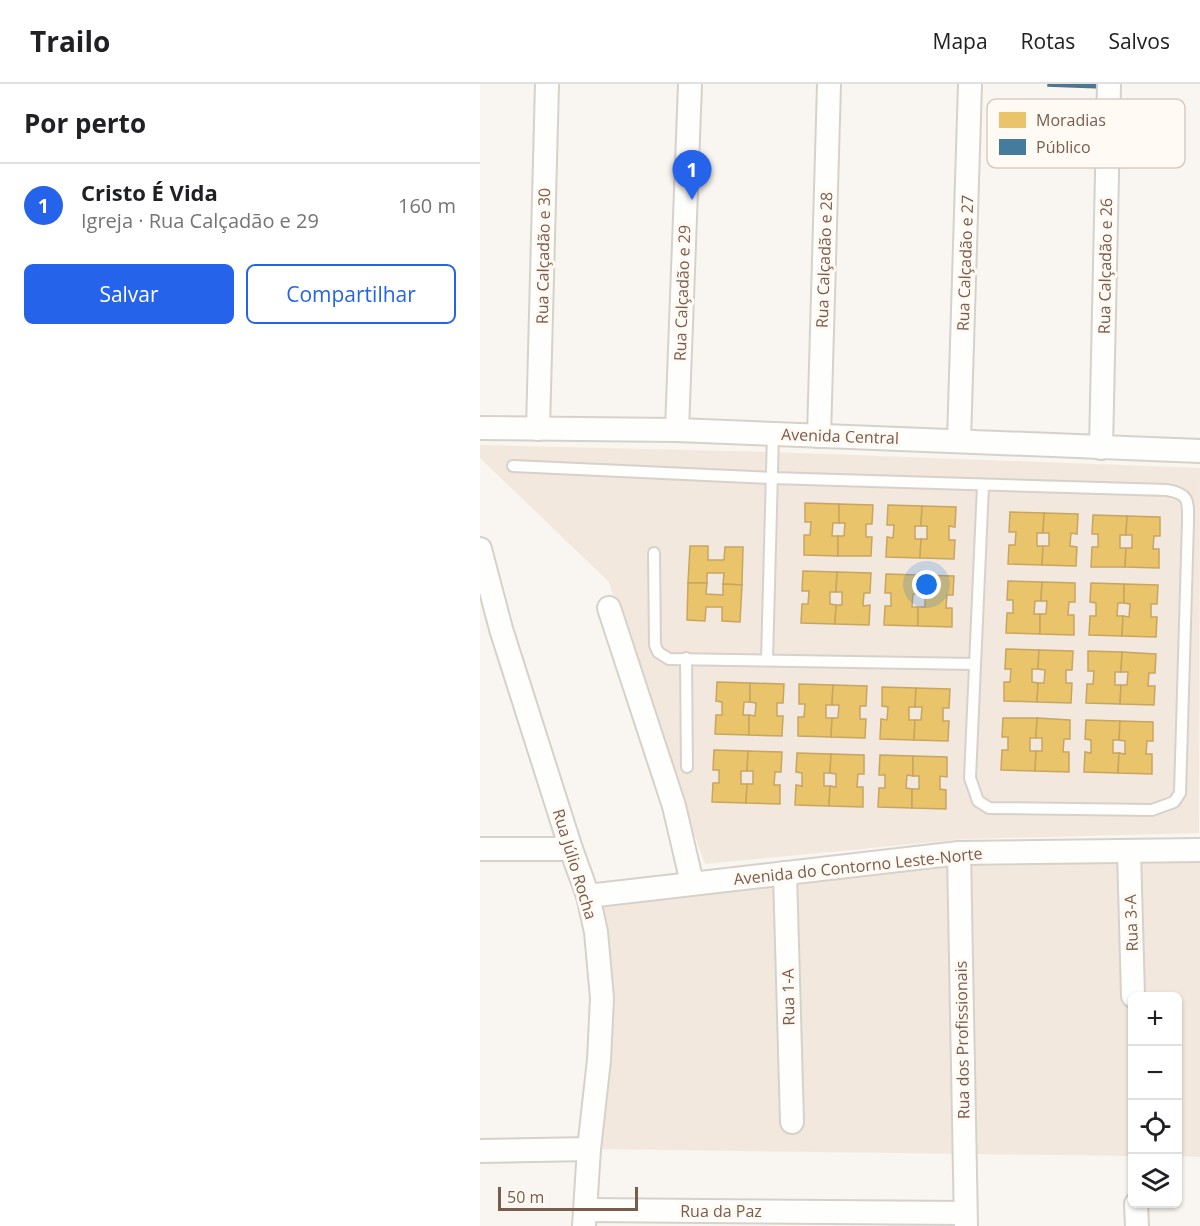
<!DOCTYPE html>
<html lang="pt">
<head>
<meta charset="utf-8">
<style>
  :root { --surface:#fff; --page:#f6f6f6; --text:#202124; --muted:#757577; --line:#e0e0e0; --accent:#2563eb }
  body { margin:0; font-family:"Open Sans",sans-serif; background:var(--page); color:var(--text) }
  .controls { position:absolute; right:18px; bottom:18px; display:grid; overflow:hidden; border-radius:9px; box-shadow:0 2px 4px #0004 }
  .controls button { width:54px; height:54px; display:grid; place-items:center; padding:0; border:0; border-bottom:2px solid var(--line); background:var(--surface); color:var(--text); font:30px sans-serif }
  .scale { position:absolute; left:18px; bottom:15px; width:140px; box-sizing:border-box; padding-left:6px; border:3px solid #7a5c4d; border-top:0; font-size:16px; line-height:21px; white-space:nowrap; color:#7a5c4d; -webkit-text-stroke:4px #fffaf3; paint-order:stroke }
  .you { position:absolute; left:447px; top:501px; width:21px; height:21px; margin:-15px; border:4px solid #fff; border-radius:50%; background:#1a73e8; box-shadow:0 0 0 9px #1a73e833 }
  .badge { display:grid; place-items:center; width:39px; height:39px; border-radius:50%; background:var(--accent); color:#fff; font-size:20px; font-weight:700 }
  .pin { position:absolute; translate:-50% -50px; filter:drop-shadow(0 2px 3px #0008) }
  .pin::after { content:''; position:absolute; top:32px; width:21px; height:18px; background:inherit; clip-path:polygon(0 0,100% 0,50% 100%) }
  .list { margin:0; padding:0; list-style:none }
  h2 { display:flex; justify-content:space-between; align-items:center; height:78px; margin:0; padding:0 24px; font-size:26px }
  h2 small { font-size:20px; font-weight:400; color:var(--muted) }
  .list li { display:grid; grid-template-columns:39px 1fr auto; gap:18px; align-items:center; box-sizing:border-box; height:84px; padding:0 24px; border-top:2px solid var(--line) }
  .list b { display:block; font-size:22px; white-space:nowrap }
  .list p { margin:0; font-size:20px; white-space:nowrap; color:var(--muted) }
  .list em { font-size:20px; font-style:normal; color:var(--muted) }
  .actions { display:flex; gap:12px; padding:18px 24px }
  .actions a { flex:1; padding:14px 0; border:2px solid var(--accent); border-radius:9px; text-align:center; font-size:21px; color:var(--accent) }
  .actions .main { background:var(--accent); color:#fff }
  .icon { flex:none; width:33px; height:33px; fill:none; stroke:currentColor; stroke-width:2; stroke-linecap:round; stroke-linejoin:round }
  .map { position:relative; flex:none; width:720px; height:1142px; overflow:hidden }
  header { display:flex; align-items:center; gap:36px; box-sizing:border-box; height:84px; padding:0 30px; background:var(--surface); border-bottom:2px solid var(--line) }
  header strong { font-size:28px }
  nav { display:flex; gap:33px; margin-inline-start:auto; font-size:21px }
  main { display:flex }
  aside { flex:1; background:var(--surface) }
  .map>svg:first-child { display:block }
  .residential { fill:#f2e8de }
  .homes { fill:#e9c46a; stroke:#c8a561; stroke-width:1.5 }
  .public { fill:#457b9d; stroke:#557285; stroke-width:1.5 }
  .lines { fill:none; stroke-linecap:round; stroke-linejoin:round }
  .service-casing { stroke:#d7d1cb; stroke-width:14 }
  .minor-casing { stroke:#d7d1cb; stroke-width:26 }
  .service { stroke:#fefefd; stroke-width:10 }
  .minor { stroke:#fefefd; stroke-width:22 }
  .labels { text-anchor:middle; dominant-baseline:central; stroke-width:6; stroke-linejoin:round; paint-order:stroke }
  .street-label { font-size:16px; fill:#7a5c4d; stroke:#fffaf3 }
  .key { fill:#fffaf3; stroke:#d7cbc1; stroke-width:1.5 }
  .key-label { font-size:16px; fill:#7a5c4d }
</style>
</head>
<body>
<header>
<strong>Trailo</strong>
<nav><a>Mapa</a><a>Rotas</a><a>Salvos</a></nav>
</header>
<main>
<aside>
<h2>Por perto<small></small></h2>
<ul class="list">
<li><span class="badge">1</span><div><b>Cristo É Vida</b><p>Igreja · Rua Calçadão e 29</p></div><em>160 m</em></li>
</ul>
<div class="actions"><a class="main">Salvar</a><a>Compartilhar</a></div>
</aside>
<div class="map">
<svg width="720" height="1142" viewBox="0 0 720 1142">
  <rect width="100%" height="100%" fill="#f9f5f0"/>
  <g class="residential">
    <polygon points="0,361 293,368 720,384 719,749 484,755 225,780 167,619 129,498 0,374"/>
    <polygon points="720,766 720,1073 698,1072 698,912 652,912 652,1072 109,1065 119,976 108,812 305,789"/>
  </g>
  <g class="homes">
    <polygon points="325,419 359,420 359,439 353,439 352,452 358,452 358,472 324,471 324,451 330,451 331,438 325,438"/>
    <polygon points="359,420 393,421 392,440 386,440 386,453 392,453 391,472 358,472 358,452 364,452 365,439 359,439"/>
    <polygon points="408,421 442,422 441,442 435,442 435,455 441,455 440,474 406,473 407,453 413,454 414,441 407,441"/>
    <polygon points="442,422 476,423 475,443 469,442 469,456 475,456 474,475 440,474 441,455 447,455 447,442 441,442"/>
    <polygon points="530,428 564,429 563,449 557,449 557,462 563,462 562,481 528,480 529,461 535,461 536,448 529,448"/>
    <polygon points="564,429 598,430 597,450 591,449 590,462 597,463 596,482 562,481 563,462 569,462 569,449 563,449"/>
    <polygon points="613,431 647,432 646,451 640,451 640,464 646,464 645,483 611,483 612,463 618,463 618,450 612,450"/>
    <polygon points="647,432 680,433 680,452 674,452 673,465 679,465 679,484 645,483 646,464 652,464 652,451 646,451"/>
    <polygon points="210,462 228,462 228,476 244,476 245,463 263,463 262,501 243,500 244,489 227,489 227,499 208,499"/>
    <polygon points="323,487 357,488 356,508 350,508 350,520 356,521 355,540 321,539 322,520 328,520 329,507 322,507"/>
    <polygon points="357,488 391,489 390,509 384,509 383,522 390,521 389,541 355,540 356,521 362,521 362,508 356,508"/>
    <polygon points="406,490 440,491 439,510 433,510 432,523 438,523 438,542 404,541 405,522 411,522 411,509 405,509"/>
    <polygon points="440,491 474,492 473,511 467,511 466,524 472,524 472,543 438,542 438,523 445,523 445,510 439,510"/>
    <polygon points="528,497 562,498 561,517 555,517 554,530 560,530 560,550 526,549 527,529 533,529 533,516 527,516"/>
    <polygon points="562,498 595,499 595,518 589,518 588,531 594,531 594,551 560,550 560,530 566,530 567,517 561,517"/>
    <polygon points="208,499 227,499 226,510 243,511 243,500 262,501 260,538 242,537 242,523 226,523 225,537 207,536"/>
    <polygon points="611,499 644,500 644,519 638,519 637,532 643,532 642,552 609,551 610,532 616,532 616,519 610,518"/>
    <polygon points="644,500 678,501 677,520 671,520 671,533 677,533 676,553 642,552 643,532 649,533 650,520 644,519"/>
    <polygon points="526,565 559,566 558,585 552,585 552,598 558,599 557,618 524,617 524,598 530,598 531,585 525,585"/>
    <polygon points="559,566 593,567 592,586 586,586 586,599 592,599 591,619 557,618 558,599 564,599 565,586 558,585"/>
    <polygon points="608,567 642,568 641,588 635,588 635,601 641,601 640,620 606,619 607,600 613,600 614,587 608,587"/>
    <polygon points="642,568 676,570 675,589 669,589 668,602 675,602 674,621 640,620 641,601 647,601 648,588 641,588"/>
    <polygon points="237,598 270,599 270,618 264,618 263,631 269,631 269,651 235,650 236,631 242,631 242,618 236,617"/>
    <polygon points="270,599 304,600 303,619 297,619 297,632 303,632 302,652 269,651 269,631 275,632 276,619 270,618"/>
    <polygon points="319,600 353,601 352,621 346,621 346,634 352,634 351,653 318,652 318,633 324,633 325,620 319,620"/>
    <polygon points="353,601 387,602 386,622 380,622 380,635 386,635 385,654 351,653 352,634 358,634 359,621 352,621"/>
    <polygon points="402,603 436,604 435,623 429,623 429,636 435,636 434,656 400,655 401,635 407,636 408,623 402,622"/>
    <polygon points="436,604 470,605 469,624 463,624 463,637 469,637 468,657 434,656 435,636 441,636 442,623 435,623"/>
    <polygon points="523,634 557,634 556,654 550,654 550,667 556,667 555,687 521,686 522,666 528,666 528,653 522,653"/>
    <polygon points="557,634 590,636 590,655 584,655 583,668 589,668 589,688 555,687 556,667 562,667 562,654 556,654"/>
    <polygon points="606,636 640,637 639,656 633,656 633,669 639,669 638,689 604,688 605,668 611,669 611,656 605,655"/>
    <polygon points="640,637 673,638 673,657 667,657 666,670 672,670 672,690 638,689 639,669 645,670 645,657 639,656"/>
    <polygon points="234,666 268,667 267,687 261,687 261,700 267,700 266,719 232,718 233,699 239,699 239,686 233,686"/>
    <polygon points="268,667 302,668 301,688 295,688 294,701 300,701 300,720 266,719 267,700 273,700 273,687 267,687"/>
    <polygon points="317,669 351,670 350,689 344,689 344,702 350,702 349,722 315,721 316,701 322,702 322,689 316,688"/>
    <polygon points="351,670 384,671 384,690 378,690 377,703 383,703 383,723 349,722 350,702 356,703 356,690 350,689"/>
    <polygon points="400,671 433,672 433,692 427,691 426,704 432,705 432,724 398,723 399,704 405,704 405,691 399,691"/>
    <polygon points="433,672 467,673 467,693 460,692 460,705 466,706 466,725 432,724 432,705 439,705 439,692 433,692"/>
  </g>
  <polygon class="public" points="568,0 622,0 622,4 568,2"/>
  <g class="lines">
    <g class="service-casing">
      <g id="service">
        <path d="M33,382L292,394L687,406C710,410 708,417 708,438L700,709L694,718L672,726L509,724L498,717L490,694L503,401"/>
        <polyline points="174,469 175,561 178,568 189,575 495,580"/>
        <polyline points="206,574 207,683"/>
        <polyline points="287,576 293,350"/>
      </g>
    </g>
    <g class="minor-casing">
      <g id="minor">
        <polyline points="0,344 197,346 720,367"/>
        <polyline points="58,345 67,0"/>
        <polyline points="197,346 210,0"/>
        <polyline points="339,352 349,0"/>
        <polyline points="479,357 490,0"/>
        <polyline points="621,364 629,0"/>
        <polyline points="0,465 21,545 91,765 108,812 116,848 122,914 119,976 109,1065 104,1142"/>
        <polyline points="129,524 194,722 212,799"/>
        <polyline points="0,765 91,765"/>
        <polyline points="649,767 653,912"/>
        <polyline points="479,769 486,1142"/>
        <polyline points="305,789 312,1038"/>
        <polyline points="108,812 479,769 720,766"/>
        <polyline points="0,1067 109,1065"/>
        <polyline points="656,1120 657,1142"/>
        <polyline points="106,1126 485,1129"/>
      </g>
    </g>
    <use href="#service" class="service"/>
    <use href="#minor" class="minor"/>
  </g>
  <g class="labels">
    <g class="street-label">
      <text transform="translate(63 172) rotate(-89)">Rua Calçadão e 30</text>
      <text transform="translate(344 176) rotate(-88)">Rua Calçadão e 28</text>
      <text transform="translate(485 179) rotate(-88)">Rua Calçadão e 27</text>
      <text transform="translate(625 182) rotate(-89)">Rua Calçadão e 26</text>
      <text transform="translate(202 209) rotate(-88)">Rua Calçadão e 29</text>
      <text transform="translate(360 352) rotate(2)">Avenida Central</text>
      <text transform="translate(95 780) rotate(73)">Rua Júlio Rocha</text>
      <text transform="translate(378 782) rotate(-6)">Avenida do Contorno Leste-Norte</text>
      <text transform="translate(651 839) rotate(-92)">Rua 3-A</text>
      <text transform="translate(308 913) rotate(-91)">Rua 1-A</text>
      <text transform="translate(482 956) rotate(-91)">Rua dos Profissionais</text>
      <text x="241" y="1127">Rua da Paz</text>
    </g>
  </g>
  <rect x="507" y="15" width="198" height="69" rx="9" class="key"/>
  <rect x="519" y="28" width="27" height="16" fill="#e9c46a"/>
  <rect x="519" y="55" width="27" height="16" fill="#457b9d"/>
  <g class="key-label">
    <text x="556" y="42">Moradias</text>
    <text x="556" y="69">Público</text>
  </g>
</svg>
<div class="controls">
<button>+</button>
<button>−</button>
<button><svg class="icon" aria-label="locate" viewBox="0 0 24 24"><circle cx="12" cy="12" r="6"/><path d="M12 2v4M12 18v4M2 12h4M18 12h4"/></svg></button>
<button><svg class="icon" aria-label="layers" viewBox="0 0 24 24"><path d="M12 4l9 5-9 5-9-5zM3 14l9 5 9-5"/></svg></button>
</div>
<div class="scale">50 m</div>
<div class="you"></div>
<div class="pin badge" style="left:212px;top:116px">1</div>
</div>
</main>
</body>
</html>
